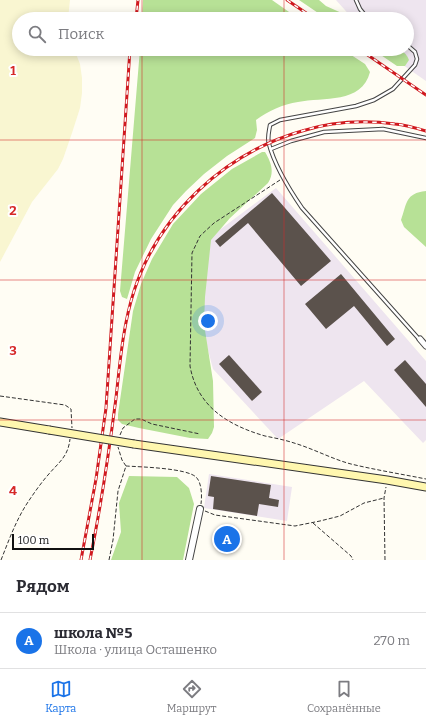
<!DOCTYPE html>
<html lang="ru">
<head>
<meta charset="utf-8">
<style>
  :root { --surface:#fff; --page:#f2f2f3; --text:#2b2b33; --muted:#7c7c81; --line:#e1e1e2; --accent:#1a73e8 }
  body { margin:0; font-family:Bitter,serif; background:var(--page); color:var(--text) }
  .scale { position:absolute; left:12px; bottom:10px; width:82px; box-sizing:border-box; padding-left:4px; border:2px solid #111; border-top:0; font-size:11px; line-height:14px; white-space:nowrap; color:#111; -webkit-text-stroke:3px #fff; paint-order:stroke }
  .you { position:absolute; left:208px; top:321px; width:14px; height:14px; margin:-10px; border:3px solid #fff; border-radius:50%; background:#1a73e8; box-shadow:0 0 0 6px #1a73e833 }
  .badge { display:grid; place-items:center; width:26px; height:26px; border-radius:50%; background:var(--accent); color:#fff; font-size:13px; font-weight:700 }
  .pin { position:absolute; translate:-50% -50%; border:2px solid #fff; box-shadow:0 1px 4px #0006 }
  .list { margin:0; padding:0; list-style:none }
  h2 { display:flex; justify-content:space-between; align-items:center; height:52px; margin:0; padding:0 16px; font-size:17px }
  h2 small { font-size:13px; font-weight:400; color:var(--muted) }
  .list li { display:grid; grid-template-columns:26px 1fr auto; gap:12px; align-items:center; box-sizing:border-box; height:56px; padding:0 16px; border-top:1px solid var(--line) }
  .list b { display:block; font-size:15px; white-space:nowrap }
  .list p { margin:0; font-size:13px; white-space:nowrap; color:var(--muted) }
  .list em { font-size:13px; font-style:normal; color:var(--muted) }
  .icon { flex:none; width:22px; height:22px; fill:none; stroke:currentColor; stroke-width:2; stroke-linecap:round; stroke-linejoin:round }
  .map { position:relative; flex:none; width:426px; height:560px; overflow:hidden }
  .search { position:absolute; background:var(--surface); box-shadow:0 2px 10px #0003; left:12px; right:12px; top:12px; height:44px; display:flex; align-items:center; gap:10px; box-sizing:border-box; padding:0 14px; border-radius:22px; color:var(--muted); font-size:15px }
  .sheet { height:108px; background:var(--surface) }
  nav { display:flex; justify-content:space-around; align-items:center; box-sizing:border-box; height:56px; border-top:1px solid var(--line); background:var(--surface); font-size:11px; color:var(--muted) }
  nav a { display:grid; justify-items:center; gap:2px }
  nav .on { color:var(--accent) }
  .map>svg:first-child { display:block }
  .industrial { fill:#eee5ef }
  .farmland { fill:#f9f6d1 }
  .forest { fill:#b7e196 }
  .building { fill:#5b524c }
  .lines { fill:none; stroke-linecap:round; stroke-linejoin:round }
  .service-casing { stroke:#444; stroke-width:4.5 }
  .minor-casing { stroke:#444; stroke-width:7 }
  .tertiary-casing { stroke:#444; stroke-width:8 }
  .secondary-casing { stroke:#333; stroke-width:9 }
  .path { stroke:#333; stroke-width:1; stroke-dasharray:4 2; stroke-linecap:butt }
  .service { stroke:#fff; stroke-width:2.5 }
  .minor { stroke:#fff; stroke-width:5 }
  .tertiary { stroke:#fff; stroke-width:6 }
  .secondary { stroke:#fff7af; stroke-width:7 }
  .rail-casing { stroke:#d0191f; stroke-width:3 }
  .rail { stroke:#fff; stroke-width:1.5; stroke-dasharray:4.5; stroke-linecap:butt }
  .secondary-bridge-casing { stroke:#333; stroke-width:9; stroke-linecap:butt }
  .secondary-bridge { stroke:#fff7af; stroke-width:7 }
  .grid { fill:none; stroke:#d62828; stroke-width:1; stroke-opacity:0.55 }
  .grid-label { font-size:13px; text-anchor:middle; font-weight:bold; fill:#d62828; stroke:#fff; stroke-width:4; stroke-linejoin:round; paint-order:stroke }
</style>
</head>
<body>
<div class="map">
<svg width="426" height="560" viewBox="0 0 426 560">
  <rect width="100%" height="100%" fill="#fffdf4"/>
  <g class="industrial">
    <polygon points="336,0 426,0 426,81 380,49 407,49 407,19 353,19"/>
    <polygon points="276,188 426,361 426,440 423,443 364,381 278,439 213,369 199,316 210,237"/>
    <polygon points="209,474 292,487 287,521 204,508"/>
  </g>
  <polygon class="farmland" points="0,0 70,0 68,19 19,19 19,49 74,49 80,64 82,78 82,93 80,108 72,133 63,159 58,169 32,202 0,262"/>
  <g class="forest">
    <polygon points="143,0 272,0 299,19 142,19"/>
    <polygon points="299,0 319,0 326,6 355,19 327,19"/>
    <path d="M140,49H342L365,64L370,72C362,104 323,97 298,102C283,104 268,111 256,120L257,130L255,138L227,156L204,174L186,191L173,205L151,239L135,272L127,299L122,297L120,291Z"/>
    <path d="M372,49C385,49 404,45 409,60L405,66H397Z"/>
    <path d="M262,152H265C271,162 275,172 268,183L230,218L211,240L205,297L204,324L213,381L214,427L212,433L208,439L190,438L139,428L122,424L118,420V414L133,311L141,284L152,259L173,224L201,194L232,169Z"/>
    <path d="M426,191V247L404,227L401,220C407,204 405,193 426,191Z"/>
    <polygon points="129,476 177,477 189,488 194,504 183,560 111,560 121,532 119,503"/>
  </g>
  <g class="building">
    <polygon points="272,193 331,261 301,286 248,223 220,247 215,241"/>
    <polygon points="341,274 395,339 387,346 354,306 326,329 305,304"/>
    <polygon points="229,355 262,392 252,401 219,364"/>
    <polygon points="405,360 426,384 426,407 394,370"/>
    <polygon points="211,476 271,485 269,498 279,500 278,507 259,504 257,516 213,509 214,497 208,496"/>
  </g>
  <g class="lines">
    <g class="service-casing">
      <g id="service">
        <polyline points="356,0 360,9 368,19"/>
        <path d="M407,45L415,52L417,59L415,65L393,89L374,100L356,106L280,120L270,125C269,132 267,138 269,144C275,167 289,189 302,208L419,339"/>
        <polyline points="271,149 291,141 324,132 383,129 426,138"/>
      </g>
    </g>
    <g class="minor-casing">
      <polyline id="minor" points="420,339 426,346"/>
    </g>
    <g class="tertiary-casing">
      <polyline id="tertiary" points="189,560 200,509"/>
    </g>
    <g class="secondary-casing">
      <g id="secondary">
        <polyline points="0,422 49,430"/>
        <polyline points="134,444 387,480 426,487"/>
      </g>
    </g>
    <g class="path">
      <path d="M280,180L214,223L200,236L192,253L190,366C197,406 227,425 265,436C275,438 285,440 294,443C314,449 332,459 351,464C376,470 401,474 426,479"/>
      <polyline points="0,396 65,405 71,409 72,428"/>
      <polyline points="120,435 123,428 135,419 141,419 152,424 200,434"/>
      <path d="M126,466C141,467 186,468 196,477C202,483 202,496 201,504"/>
      <polyline points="205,511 215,515 295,526 320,521 340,516 364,503 384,498"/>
      <polyline points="313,523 351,556 353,560"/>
      <path d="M1,560C9,540 16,520 28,502C34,493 41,483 48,475C59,462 68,457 70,439"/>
      <polyline points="109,560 113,540 118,491 126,466 122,460 118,447"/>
      <polyline points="385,560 384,498 386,487"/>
    </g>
    <use href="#service" class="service"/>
    <use href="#minor" class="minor"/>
    <use href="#tertiary" class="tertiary"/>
    <use href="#secondary" class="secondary"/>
    <g class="rail-casing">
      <g id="rail">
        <polyline points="287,0 315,19"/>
        <polyline points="136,19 138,0"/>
        <polyline points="359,49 426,95"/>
        <polyline points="81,560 96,479 106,408 130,49"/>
        <path d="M90,560C101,506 109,452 116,398C120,362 123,325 134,291C159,214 225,153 302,131C331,122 365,120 395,124C405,125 416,128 426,131"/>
      </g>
    </g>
    <use href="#rail" class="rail"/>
    <g class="secondary-bridge-casing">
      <polyline id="secondary-bridge" points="49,430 134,444"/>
    </g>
    <use href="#secondary-bridge" class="secondary-bridge"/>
  </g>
  <path class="grid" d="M142,0V19M284,0V19M142,49V560M284,49V560M0,140H426M0,280H426M0,420H426"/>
  <g class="grid-label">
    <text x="13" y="75">1</text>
    <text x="13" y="215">2</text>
    <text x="13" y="355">3</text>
    <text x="13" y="495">4</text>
  </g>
</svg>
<div class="scale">100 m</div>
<div class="you"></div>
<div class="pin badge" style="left:227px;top:539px">A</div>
<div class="search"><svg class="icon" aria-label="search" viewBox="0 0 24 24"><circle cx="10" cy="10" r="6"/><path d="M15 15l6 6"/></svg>Поиск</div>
</div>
<section class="sheet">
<h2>Рядом<small></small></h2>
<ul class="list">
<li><span class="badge">A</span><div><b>школа №5</b><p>Школа · улица Осташенко</p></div><em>270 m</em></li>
</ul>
</section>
<nav>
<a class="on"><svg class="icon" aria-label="map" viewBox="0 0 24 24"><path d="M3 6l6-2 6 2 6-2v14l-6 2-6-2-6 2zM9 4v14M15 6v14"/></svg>Карта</a>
<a><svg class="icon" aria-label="directions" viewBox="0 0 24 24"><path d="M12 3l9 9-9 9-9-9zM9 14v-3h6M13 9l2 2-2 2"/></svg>Маршрут</a>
<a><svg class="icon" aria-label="saved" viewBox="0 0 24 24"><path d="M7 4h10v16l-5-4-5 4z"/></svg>Сохранённые</a>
</nav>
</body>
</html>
